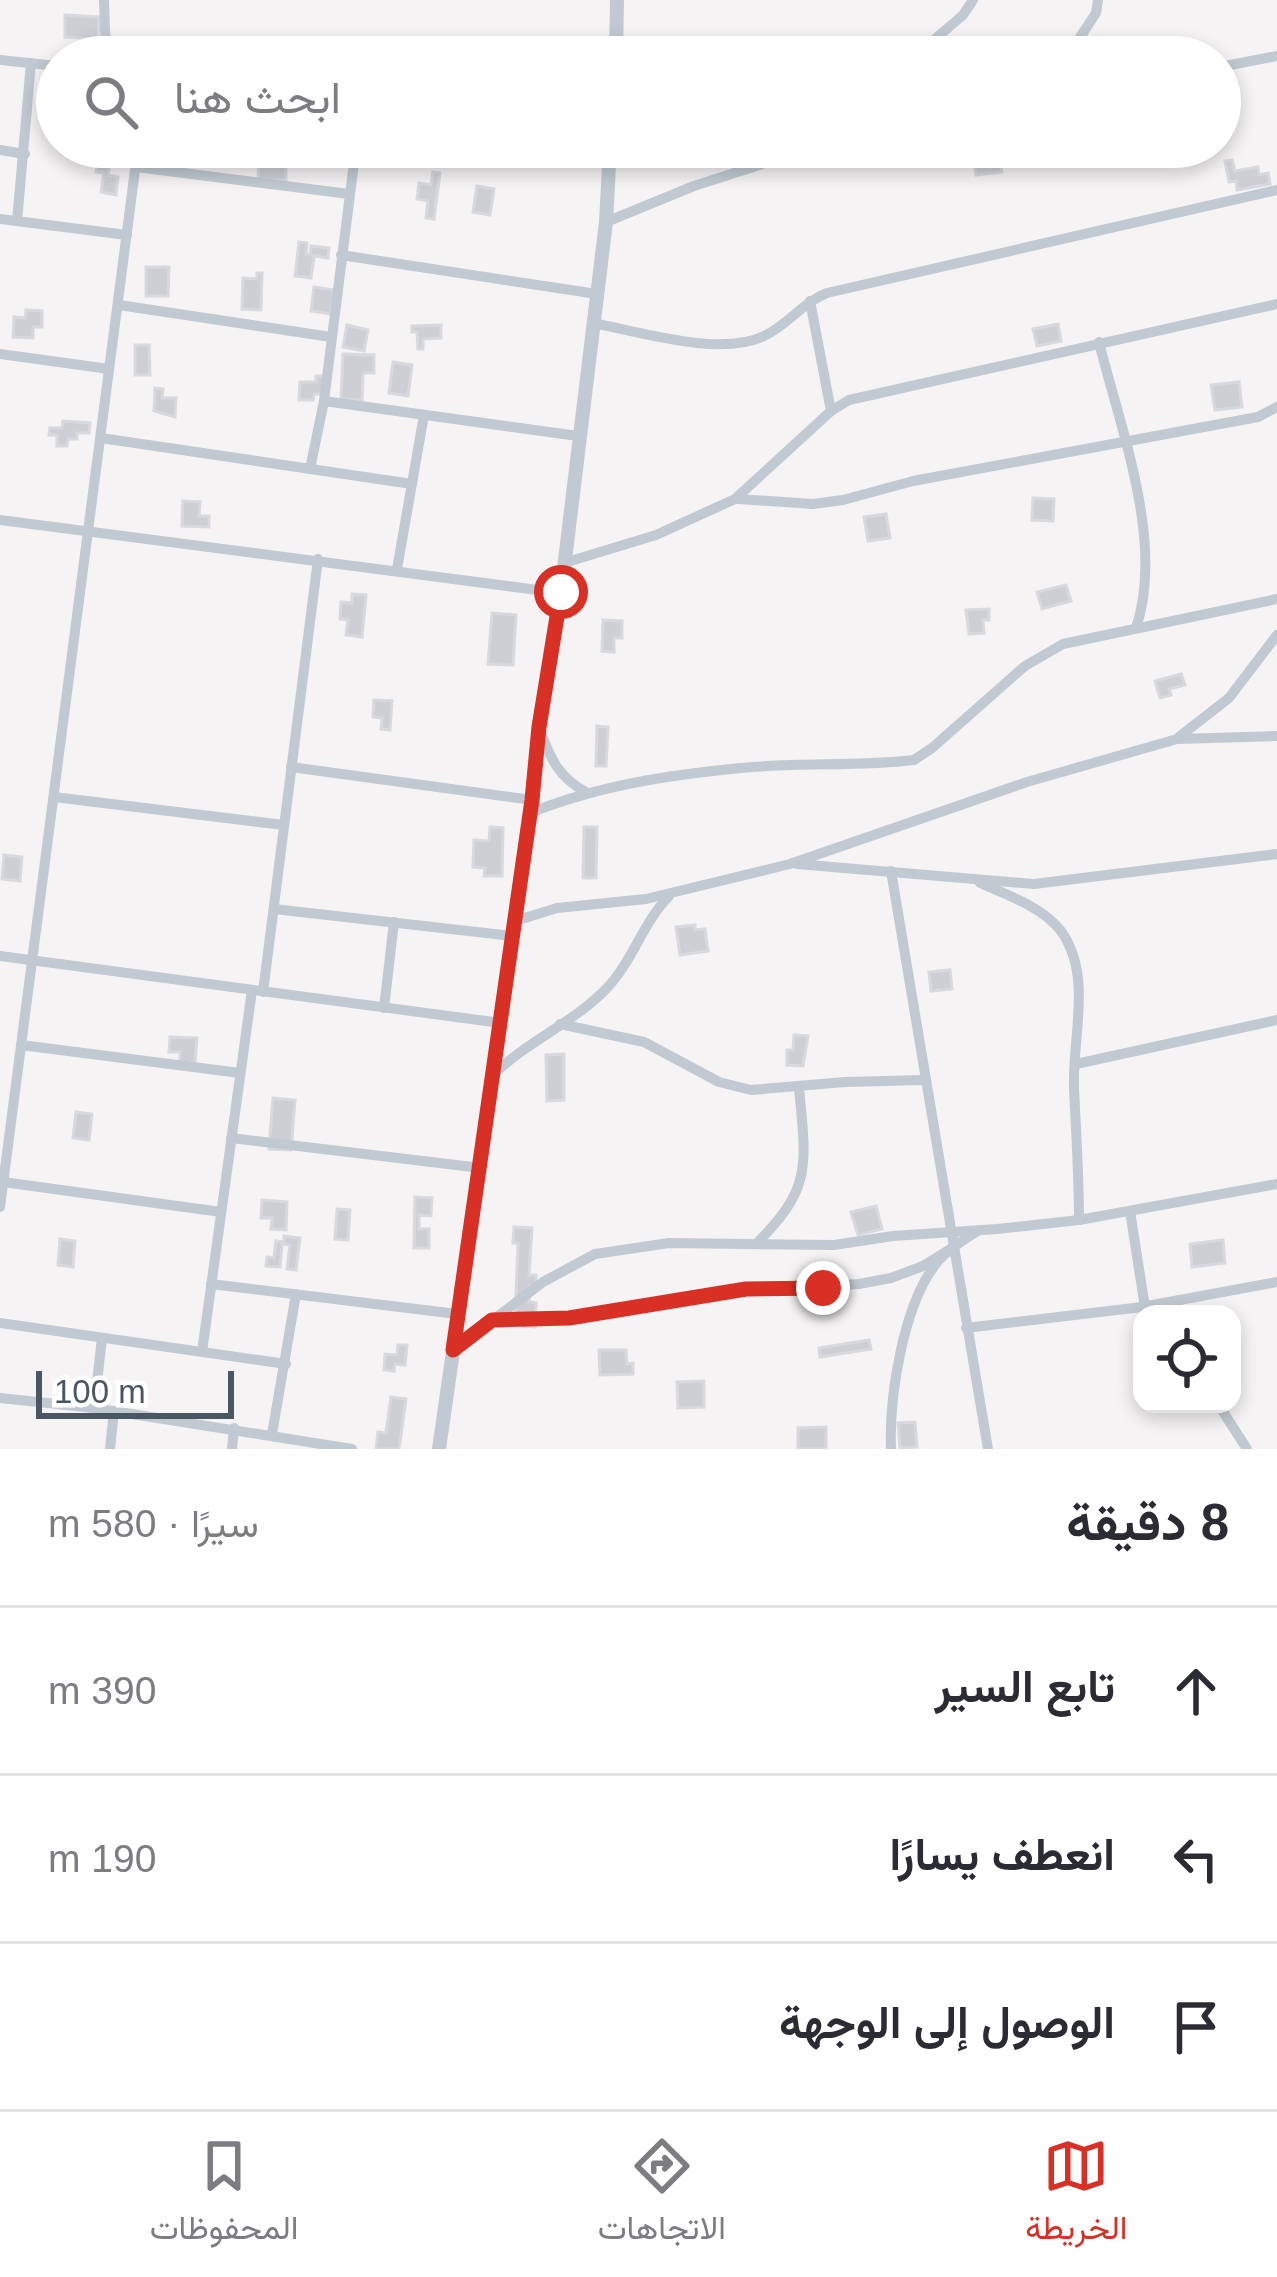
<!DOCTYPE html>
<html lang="ar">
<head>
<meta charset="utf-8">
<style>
  :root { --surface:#fff; --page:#f2f2f3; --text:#2b2b33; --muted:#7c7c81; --line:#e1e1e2; --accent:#d93025 }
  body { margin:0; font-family:Arial,Vazirmatn,sans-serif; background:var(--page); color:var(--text); direction:rtl }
  .controls { position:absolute; right:36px; bottom:36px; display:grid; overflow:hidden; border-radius:24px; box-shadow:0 6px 18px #0003 }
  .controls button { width:108px; height:108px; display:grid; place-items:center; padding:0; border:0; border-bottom:3px solid var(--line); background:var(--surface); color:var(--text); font:60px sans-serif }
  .scale { position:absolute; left:36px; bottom:30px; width:198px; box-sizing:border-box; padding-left:12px; border:6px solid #4a5661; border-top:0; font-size:33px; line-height:42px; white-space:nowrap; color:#4a5661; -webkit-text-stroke:9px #fff; paint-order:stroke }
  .stop { position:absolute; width:36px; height:36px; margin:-27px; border:9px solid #d93025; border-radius:50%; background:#fff }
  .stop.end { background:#d93025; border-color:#fff; box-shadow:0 3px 12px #0008 }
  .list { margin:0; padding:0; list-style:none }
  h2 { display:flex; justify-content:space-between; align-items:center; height:156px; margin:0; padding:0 48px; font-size:51px }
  h2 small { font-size:39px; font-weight:400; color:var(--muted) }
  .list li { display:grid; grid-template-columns:78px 1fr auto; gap:36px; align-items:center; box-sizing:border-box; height:168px; padding:0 48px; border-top:3px solid var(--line) }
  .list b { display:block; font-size:45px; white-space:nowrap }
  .list em { font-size:39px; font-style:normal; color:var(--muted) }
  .icon { flex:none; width:66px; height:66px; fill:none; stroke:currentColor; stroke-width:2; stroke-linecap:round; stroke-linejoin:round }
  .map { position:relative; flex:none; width:1277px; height:1449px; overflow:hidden; direction:ltr }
  .search { position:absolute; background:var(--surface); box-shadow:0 6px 18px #0003; left:36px; right:36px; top:36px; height:132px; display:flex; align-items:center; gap:30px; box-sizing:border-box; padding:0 42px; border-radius:66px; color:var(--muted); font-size:45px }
  .sheet { height:660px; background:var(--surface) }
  nav { display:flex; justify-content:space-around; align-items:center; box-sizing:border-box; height:168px; border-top:3px solid var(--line); background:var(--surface); font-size:33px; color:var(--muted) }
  nav a { display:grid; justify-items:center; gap:6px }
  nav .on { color:var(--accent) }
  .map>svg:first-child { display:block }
  .building { fill:#cdcfd5; stroke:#d7d9de; stroke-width:3 }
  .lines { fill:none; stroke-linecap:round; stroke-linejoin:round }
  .minor { stroke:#c1cad2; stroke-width:10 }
  .tertiary { stroke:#c1cad2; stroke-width:14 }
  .route { stroke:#d93025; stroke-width:15 }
</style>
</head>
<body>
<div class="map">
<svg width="1277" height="1449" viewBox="0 0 1277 1449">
  <rect width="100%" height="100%" fill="#f5f3f3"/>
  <g class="building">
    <polygon points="65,15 99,17 98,39 65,37"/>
    <polygon points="259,153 274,153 274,163 286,163 286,180 258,182"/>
    <polygon points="1000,157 1002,172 976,175 974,160"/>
    <polygon points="1232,160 1235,171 1258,167 1259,175 1268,173 1270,184 1237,190 1236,181 1229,182 1225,161"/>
    <polygon points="98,163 110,165 108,175 118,177 116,195 101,192 104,173 96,172"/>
    <polygon points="433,172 440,173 434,219 426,218 428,201 417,199 419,183 431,185"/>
    <polygon points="477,186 494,189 490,215 473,212"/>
    <polygon points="299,242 307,243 306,254 310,255 311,246 329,248 328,258 314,256 311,278 295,276"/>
    <polygon points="146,267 169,267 168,296 146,296"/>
    <polygon points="257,273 262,273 261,310 242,309 243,278 257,279"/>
    <polygon points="314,287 334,290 331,314 311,311"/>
    <polygon points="26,310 42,311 42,327 33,327 33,338 13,337 14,317 25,318"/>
    <polygon points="1058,324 1061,341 1037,346 1033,329"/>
    <polygon points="347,325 368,330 364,351 343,347"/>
    <polygon points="441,325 441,338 423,339 423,349 418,349 417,332 412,332 412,326"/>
    <polygon points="135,345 149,345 150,375 135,375"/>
    <polygon points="343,354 374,355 374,373 363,373 362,400 341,399"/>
    <polygon points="393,362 412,365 408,396 389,393"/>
    <polygon points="316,376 324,376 323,394 314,394 313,400 299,400 300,382 316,382"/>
    <polygon points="1239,382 1242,407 1215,410 1211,385"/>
    <polygon points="155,388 163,389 162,398 176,398 175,417 154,411"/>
    <polygon points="63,421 90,423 89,433 77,433 77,439 68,439 67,446 57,446 57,435 49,435 50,428 62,428"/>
    <polygon points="1033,498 1054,499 1053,521 1032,520"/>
    <polygon points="183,501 200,502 199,516 209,516 209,527 182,526"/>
    <polygon points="886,514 890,538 868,541 864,517"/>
    <polygon points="1066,585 1071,601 1042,609 1037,592"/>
    <polygon points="352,594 366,595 362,637 346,635 348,620 340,619 341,602 352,603"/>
    <polygon points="989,609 989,620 983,620 984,633 969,634 966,610"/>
    <polygon points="492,613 516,615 513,665 488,664"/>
    <polygon points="603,620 622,621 622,638 614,638 614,652 602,651"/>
    <polygon points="1181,674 1185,685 1169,689 1171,695 1160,698 1155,681"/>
    <polygon points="374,700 392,701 390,730 381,729 382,718 373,717"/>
    <polygon points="597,726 608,727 606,766 596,766"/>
    <polygon points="490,827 503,828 502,876 484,876 485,868 473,867 474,840 489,841"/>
    <polygon points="584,827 597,827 596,878 583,878"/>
    <polygon points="4,855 22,857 20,881 2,879"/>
    <polygon points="695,925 695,930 705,929 708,951 680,955 676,927"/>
    <polygon points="950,970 952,989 931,991 929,972"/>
    <polygon points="794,1035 808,1036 803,1066 787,1065 787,1050 793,1050"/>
    <polygon points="170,1037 197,1038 195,1063 180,1062 180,1052 169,1052"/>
    <polygon points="564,1054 564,1100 547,1101 546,1055"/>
    <polygon points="273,1098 295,1100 291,1150 269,1149"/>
    <polygon points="76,1112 92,1114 89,1140 73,1138"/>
    <polygon points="415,1197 432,1198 431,1216 419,1215 419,1229 429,1229 429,1248 414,1248"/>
    <polygon points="262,1200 287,1202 286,1230 271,1229 272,1218 261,1218"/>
    <polygon points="876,1206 882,1229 858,1235 851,1212"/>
    <polygon points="337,1209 350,1210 348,1240 335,1239"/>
    <polygon points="514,1227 532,1228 529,1275 536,1275 536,1287 530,1286 529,1302 536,1303 535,1327 523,1326 523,1320 515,1320 518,1243 513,1243"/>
    <polygon points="284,1236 300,1238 296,1270 287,1269 290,1245 282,1244 280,1267 266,1266 267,1257 274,1258 276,1241 284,1242"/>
    <polygon points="60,1239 75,1241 73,1267 58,1265"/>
    <polygon points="1223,1240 1225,1263 1192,1267 1190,1244"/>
    <polygon points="869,1340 871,1349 820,1357 819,1348"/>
    <polygon points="398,1345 407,1345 405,1365 395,1364 394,1371 384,1370 385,1354 397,1355"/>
    <polygon points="599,1350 626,1350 627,1364 633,1363 633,1374 600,1375"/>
    <polygon points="704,1381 704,1407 678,1408 677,1382"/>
    <polygon points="391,1397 406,1399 399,1449 376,1449 378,1432 386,1433"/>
    <polygon points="915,1422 917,1447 900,1448 898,1423"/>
    <polygon points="826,1427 826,1449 798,1449 798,1428"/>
  </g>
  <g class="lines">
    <g class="minor">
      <polyline points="104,0 106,57"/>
      <polyline points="914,57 963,15 973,0"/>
      <polyline points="1067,57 1096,13 1098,0"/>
      <polyline points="0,60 57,66"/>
      <polyline points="1220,67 1277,56"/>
      <polyline points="0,150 25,154"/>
      <polyline points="136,167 349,194"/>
      <polyline points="0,219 127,235"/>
      <polyline points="17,221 31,63"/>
      <polyline points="606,222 694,186 815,147"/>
      <polyline points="341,255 597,294"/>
      <polyline points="810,301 831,411"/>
      <polyline points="119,305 331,337"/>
      <path d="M593,323C640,332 721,357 764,336C788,325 803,302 827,293L1277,190"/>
      <path d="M1099,342C1120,428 1165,542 1136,628"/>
      <polyline points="0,354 109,369"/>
      <polyline points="324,401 578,436"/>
      <polyline points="101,438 412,484"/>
      <polyline points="310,469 324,401 356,147"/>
      <polyline points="738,499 813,504 843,500 913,481 1258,417 1277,407"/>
      <polyline points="0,520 561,593"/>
      <polyline points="564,563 656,535 735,499 831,411 849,400 1277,304"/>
      <polyline points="397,569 424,415"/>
      <path d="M540,730C550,758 559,778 586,792"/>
      <polyline points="1179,737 1229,698 1277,635"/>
      <polyline points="291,767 532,800"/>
      <polyline points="54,797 284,825"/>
      <path d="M530,813C604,783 687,772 766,766C815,763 865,766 914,760L932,748L1025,666L1063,644L1277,599"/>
      <polyline points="797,864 1034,884 1277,854"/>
      <polyline points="891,871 988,1449"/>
      <path d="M980,883C1007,895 1043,907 1061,931C1093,976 1072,1037 1074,1088C1076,1132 1079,1175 1079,1220"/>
      <polyline points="274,909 513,936"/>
      <polyline points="515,921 557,908 646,899 790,864 1027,782 1177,739 1277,736"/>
      <polyline points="0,956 501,1023"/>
      <polyline points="263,992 318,559"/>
      <polyline points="384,1008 394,922"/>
      <polyline points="560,1024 644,1042 719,1082 751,1090 845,1082 924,1080"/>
      <polyline points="21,1045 240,1073"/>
      <polyline points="1076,1064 1277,1020"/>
      <path d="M494,1074C528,1041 573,1023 606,989C633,961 642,924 669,896"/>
      <polyline points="231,1138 481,1168"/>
      <polyline points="3,1182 221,1212"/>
      <polyline points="0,1207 138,147"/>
      <polyline points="1130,1211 1146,1314"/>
      <path d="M756,1244C813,1188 806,1164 799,1088"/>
      <polyline points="211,1284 457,1314"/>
      <polyline points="492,1320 569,1318 746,1289 859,1284 891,1278 923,1266 952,1248"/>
      <polyline points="0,1323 286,1364"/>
      <polyline points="966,1328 1142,1307 1277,1282"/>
      <polyline points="453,1350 543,1282 595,1254 669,1243 834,1245 893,1236 997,1229 1079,1220 1277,1184"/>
      <polyline points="202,1352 252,990"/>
      <polyline points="0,1398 94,1408 352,1449"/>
      <polyline points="1218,1404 1247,1449"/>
      <polyline points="94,1408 102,1338"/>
      <polyline points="272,1434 296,1294"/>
      <polyline points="110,1449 114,1411"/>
      <polyline points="232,1449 234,1428"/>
      <path d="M891,1449C889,1397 903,1307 935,1265C946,1250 964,1240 979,1230"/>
    </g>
    <g class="tertiary">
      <polyline points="616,57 617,0"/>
      <polyline points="439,1449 532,800 539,726 561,593 606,222 610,147"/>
    </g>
  </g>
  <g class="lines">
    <polyline class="route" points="561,592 539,727 532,800 453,1350 492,1320 569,1318 746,1289 823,1288"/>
  </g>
</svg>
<div class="controls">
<button><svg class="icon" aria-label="locate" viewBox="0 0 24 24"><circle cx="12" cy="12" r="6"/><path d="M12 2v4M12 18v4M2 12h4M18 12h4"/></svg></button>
</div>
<div class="scale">100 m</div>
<div class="stop" style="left:561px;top:592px"></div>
<div class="stop end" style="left:823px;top:1288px"></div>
<div class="search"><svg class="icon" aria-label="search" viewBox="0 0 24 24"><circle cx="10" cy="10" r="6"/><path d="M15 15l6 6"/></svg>ابحث هنا</div>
</div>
<section class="sheet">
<h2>8 دقيقة<small>سيرًا · 580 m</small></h2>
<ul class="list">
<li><svg class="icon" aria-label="ahead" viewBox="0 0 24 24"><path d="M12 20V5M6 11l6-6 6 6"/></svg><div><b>تابع السير</b></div><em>390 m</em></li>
<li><svg class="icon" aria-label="left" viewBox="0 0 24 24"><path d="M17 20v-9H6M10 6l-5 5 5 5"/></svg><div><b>انعطف يسارًا</b></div><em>190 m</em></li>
<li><svg class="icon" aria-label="arrive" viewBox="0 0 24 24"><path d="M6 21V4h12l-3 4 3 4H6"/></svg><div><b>الوصول إلى الوجهة</b></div></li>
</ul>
</section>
<nav>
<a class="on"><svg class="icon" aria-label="map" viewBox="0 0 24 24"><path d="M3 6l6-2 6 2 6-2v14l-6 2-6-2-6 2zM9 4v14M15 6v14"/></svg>الخريطة</a>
<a><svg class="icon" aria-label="directions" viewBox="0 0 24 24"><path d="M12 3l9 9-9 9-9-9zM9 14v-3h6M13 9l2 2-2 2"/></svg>الاتجاهات</a>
<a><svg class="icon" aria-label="saved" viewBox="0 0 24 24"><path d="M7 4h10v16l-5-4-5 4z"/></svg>المحفوظات</a>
</nav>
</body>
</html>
